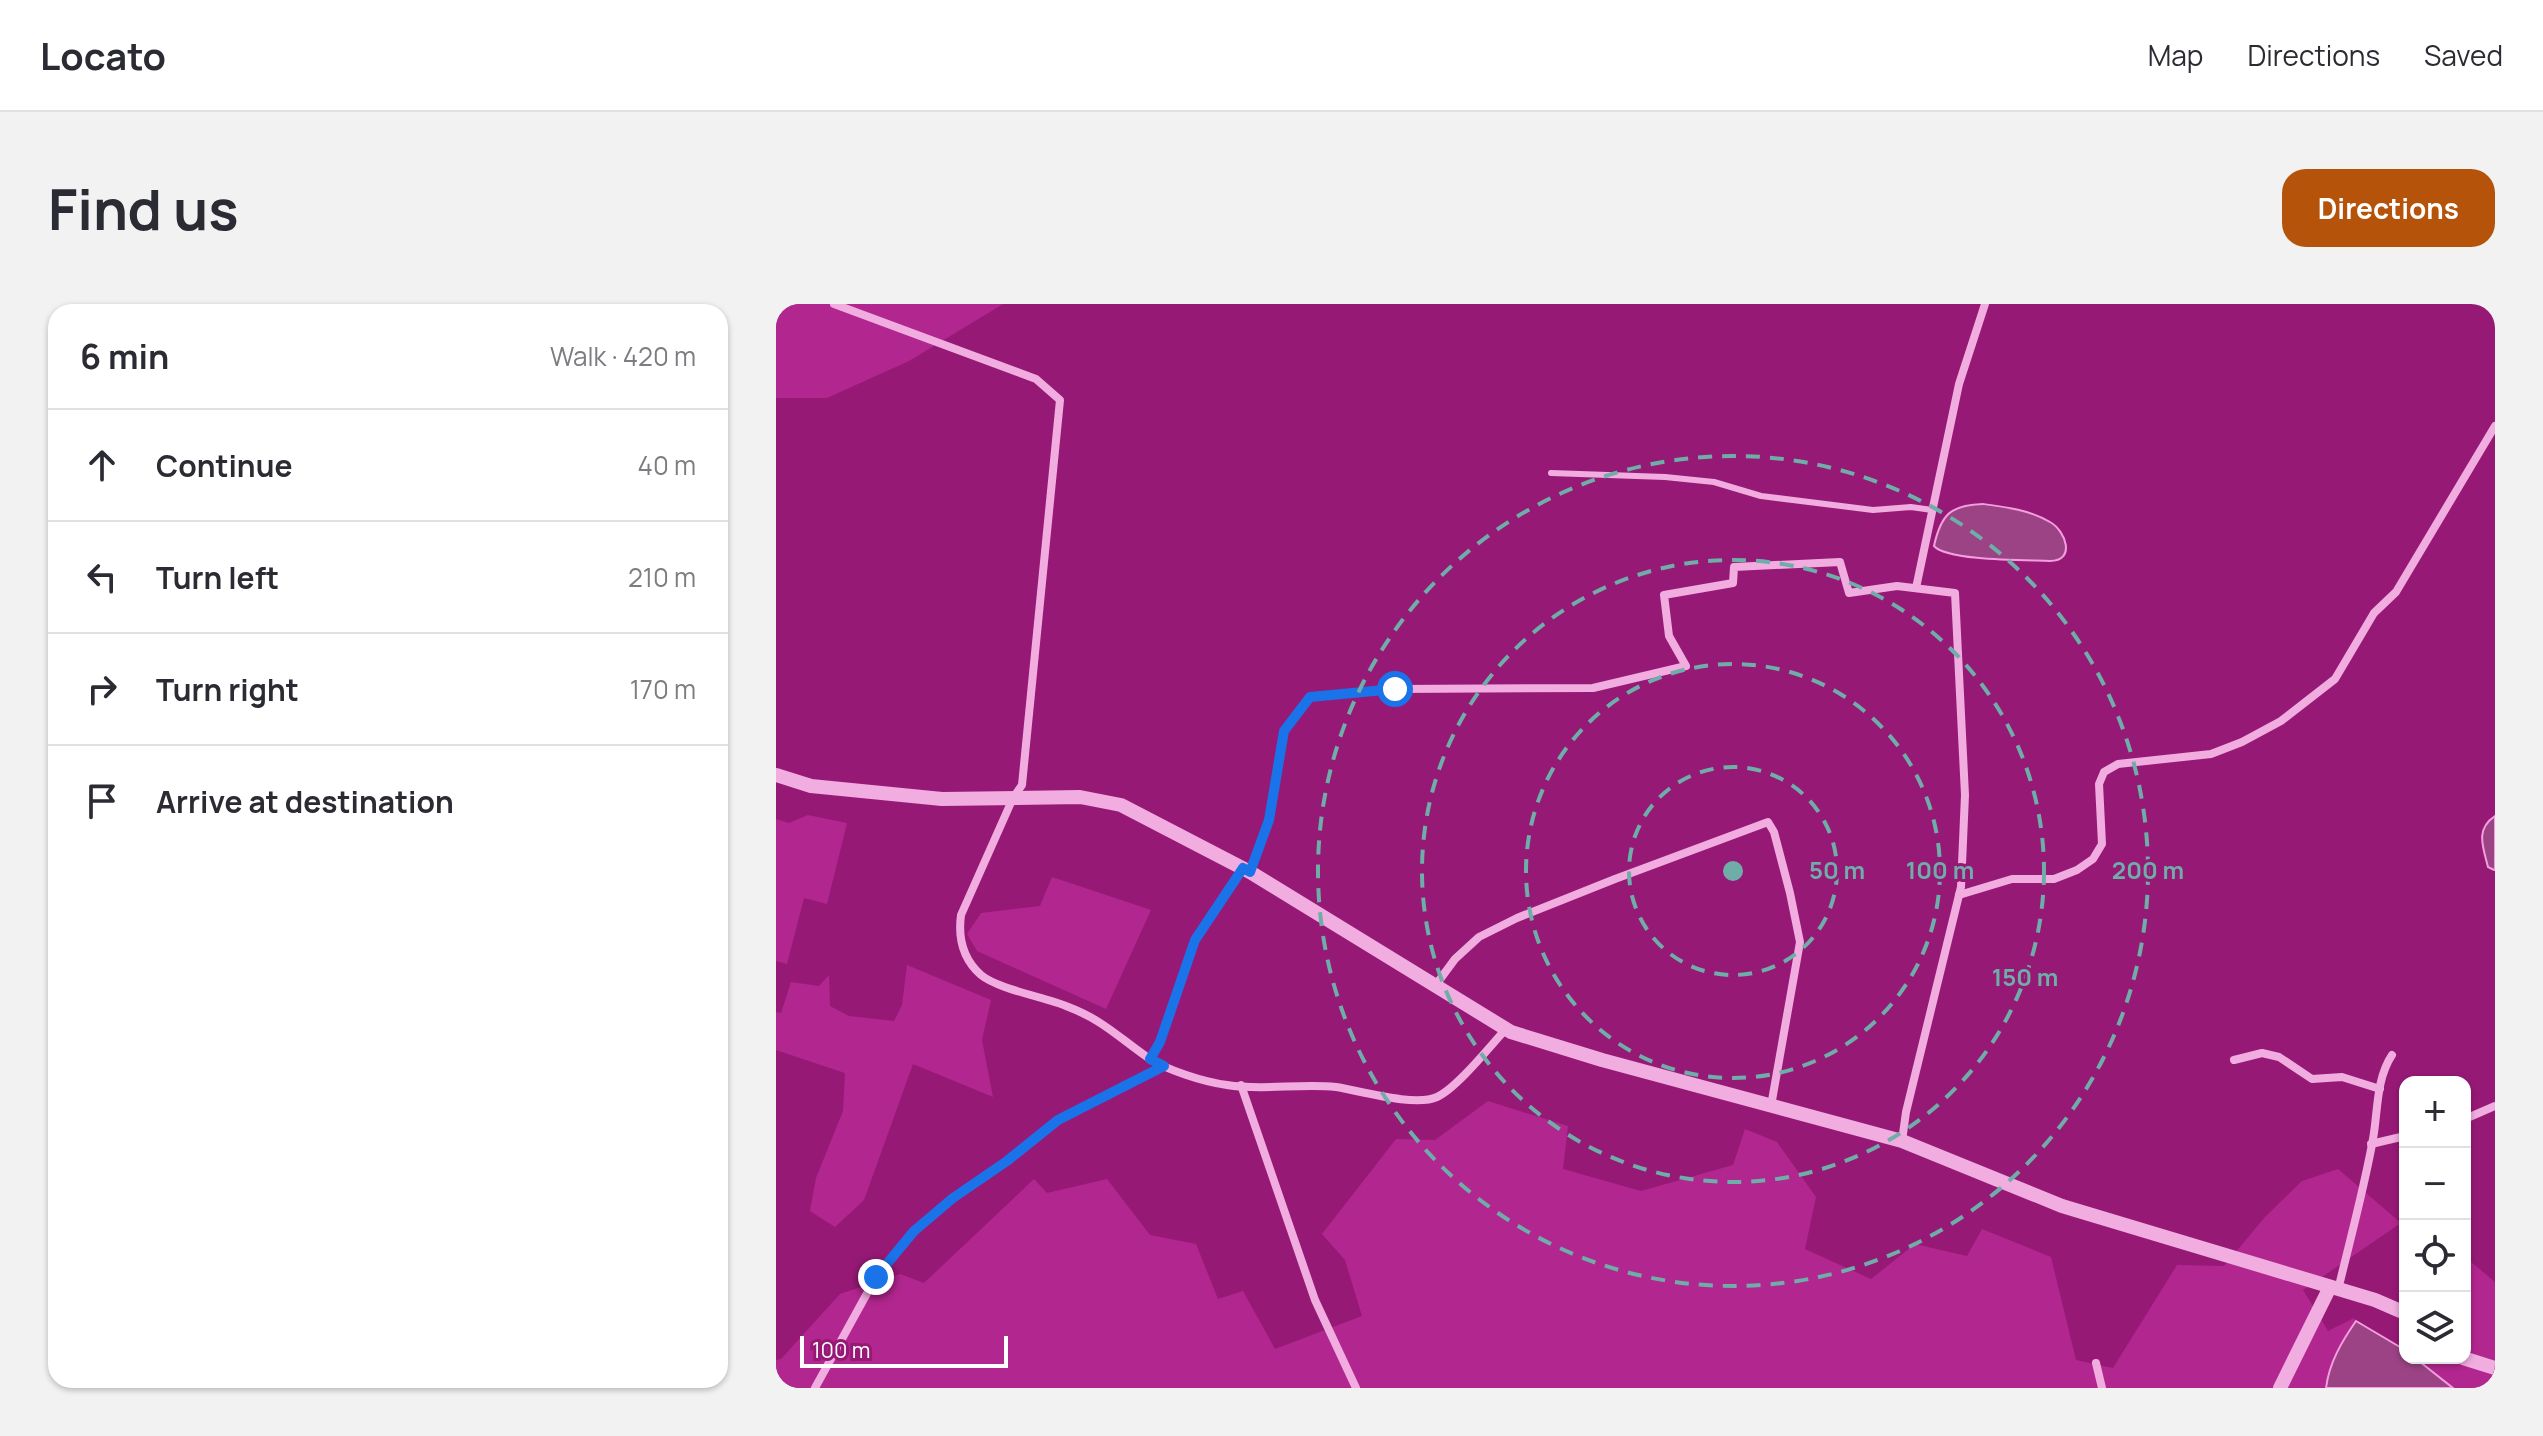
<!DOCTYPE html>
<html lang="en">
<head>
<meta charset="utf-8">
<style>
  :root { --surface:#fff; --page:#f2f2f3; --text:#2b2b33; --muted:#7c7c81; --line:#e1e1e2; --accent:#b45309 }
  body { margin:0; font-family:Manrope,sans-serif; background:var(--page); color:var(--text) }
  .controls { position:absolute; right:24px; bottom:24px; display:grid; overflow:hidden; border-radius:16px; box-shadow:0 2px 6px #0004 }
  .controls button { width:72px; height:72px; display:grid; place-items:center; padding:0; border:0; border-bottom:2px solid var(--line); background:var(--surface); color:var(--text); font:40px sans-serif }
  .scale { position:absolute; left:24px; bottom:20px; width:208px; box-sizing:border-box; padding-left:8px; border:4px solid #fff; border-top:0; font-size:22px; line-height:28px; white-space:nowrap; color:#fff; -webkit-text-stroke:6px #971976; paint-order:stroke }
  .stop { position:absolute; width:24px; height:24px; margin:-18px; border:6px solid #1a73e8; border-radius:50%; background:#fff }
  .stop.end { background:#1a73e8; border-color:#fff; box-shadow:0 2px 8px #0008 }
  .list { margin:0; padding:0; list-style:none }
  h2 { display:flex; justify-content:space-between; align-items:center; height:104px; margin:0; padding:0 32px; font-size:34px }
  h2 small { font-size:26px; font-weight:400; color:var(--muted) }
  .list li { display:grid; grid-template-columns:52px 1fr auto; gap:24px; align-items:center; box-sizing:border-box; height:112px; padding:0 32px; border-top:2px solid var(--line) }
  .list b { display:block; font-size:30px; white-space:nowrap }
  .list em { font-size:26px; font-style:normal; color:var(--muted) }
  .icon { flex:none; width:44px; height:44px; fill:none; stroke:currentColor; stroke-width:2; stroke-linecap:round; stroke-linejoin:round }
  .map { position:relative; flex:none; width:1719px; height:1084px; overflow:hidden; border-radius:24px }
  header { display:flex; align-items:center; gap:48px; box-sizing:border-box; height:112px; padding:0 40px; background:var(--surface); border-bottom:2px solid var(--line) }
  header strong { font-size:38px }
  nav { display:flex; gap:44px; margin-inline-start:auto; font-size:28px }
  .intro { display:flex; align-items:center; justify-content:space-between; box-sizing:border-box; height:192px; padding:0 48px }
  h1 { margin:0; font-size:56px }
  .button { padding:20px 36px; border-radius:24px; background:var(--accent); color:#fff; font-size:28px; font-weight:700 }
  main { display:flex; gap:48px; padding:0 48px }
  aside { flex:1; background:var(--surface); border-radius:24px; box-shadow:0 2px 6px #0004 }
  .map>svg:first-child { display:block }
  .green { fill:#b2268f }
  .water { fill:#9c4385; stroke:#f39fdf; stroke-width:2 }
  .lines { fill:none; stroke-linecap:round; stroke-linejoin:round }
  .service { stroke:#f1ace0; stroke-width:6 }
  .minor { stroke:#f1ace0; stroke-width:8 }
  .tertiary { stroke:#f1ace0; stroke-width:14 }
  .route { stroke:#1a73e8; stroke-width:10 }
  .ring { fill:none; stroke:#6fada8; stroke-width:4; stroke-dasharray:14 10 }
  .centre { fill:#6fada8; stroke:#971976; stroke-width:4 }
  .ring-label { font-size:24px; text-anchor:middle; font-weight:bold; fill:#6fada8; stroke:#971976; stroke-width:6; stroke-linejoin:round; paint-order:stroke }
</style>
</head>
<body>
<header>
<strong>Locato</strong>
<nav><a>Map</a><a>Directions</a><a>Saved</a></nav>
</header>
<div class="intro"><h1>Find us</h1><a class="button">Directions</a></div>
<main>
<aside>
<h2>6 min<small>Walk · 420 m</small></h2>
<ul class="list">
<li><svg class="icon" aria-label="ahead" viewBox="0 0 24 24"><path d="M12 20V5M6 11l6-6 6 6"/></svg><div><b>Continue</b></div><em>40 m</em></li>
<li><svg class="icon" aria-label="left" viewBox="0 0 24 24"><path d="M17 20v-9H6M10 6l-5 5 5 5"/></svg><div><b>Turn left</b></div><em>210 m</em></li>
<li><svg class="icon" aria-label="right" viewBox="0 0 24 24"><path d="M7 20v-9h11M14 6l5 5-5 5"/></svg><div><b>Turn right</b></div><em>170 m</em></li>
<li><svg class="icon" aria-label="arrive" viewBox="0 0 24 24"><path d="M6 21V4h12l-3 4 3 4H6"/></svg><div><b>Arrive at destination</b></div></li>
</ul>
</aside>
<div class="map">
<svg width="1719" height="1084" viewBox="0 0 1719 1084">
  <rect width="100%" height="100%" fill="#971976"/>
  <g class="green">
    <polygon points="0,0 227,0 133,57 51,94 0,94"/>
    <polygon points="32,511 71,519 51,600 28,594 11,660 0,657 0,515 13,519"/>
    <polygon points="276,573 375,606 330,705 201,647 191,630 205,609 264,602"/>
    <polygon points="131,661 215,696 206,736 217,793 137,760 88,896 59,923 34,907 40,874 67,807 69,769 0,746 0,708 5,709 15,678 43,682 53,671 54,702 73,712 118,717 126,701"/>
    <path d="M712,797L792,822L787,865L865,887L957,861L969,825L1001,838L1040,893L1029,945L1095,975L1139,940L1191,952L1206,925L1275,953L1300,1056L1337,1064L1401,961L1448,962L1489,913L1526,877L1562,865L1625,919L1527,986L1552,1027L1578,1014L1580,1017C1566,1037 1553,1059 1550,1084H0V1056L5,1055L64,990L124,970L148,979L258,875L271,889L331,875L374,931L420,940L442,995L467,987L499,1045L586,1012L569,956L546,930L620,835L659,836Z"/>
    <polygon points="1695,958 1719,978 1719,1084 1677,1084 1645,1059 1644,1054 1689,1054 1689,961"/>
  </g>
  <g class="water">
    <path d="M1207,200C1230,203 1254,206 1274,218C1290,227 1300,257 1274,257C1251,256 1171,257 1158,242C1165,210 1175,201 1207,200Z"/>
    <path d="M1719,512V566H1718L1712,563C1707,543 1699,525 1719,512Z"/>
    <path d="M1580,1017L1629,1046V1054H1639L1677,1084H1550C1553,1059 1566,1037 1580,1017Z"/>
  </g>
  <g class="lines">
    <polyline class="service" points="775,169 889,173 938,178 985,192 1097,206 1135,203 1156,206"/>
    <g class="minor">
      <path d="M58,0L260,75L284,96L246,481L237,494L185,611C182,633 187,655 205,671C222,685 268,693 290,702C327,716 341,732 371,753C390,766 428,778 451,781C486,787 524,779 560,783C585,787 639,803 661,793C681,784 714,742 730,725"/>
      <polyline points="1140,284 1183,80 1209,0"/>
      <polyline points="474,568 493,516 508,427 534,393 619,385 817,384 910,362 893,332 888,291 957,279 958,263 1064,258 1073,289 1121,282 1179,289 1189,491 1185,583 1130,808 1126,837"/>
      <polyline points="1183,591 1236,575 1278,575 1301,566 1317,555 1326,540 1323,480 1328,468 1342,460 1435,450 1466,438 1505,417 1559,375 1598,309 1620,288 1719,122"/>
      <polyline points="659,682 679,655 703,633 741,614 839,575 992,518 998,528 1014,589 1024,638 995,802"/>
      <polyline points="374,755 384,738 419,636 467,564"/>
      <polyline points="1458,756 1486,749 1503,753 1536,775 1566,773 1604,785"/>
      <polyline points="465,781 539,996 580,1084"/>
      <polyline points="1689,815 1719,802"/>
      <polyline points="1595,840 1629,832"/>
      <path d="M1562,986C1574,936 1588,885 1597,835C1602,807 1600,775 1616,751"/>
      <polyline points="1320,1059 1326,1084"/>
      <polyline points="39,1084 100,973 138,927 177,894 231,857 282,816 388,762"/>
    </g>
    <g class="tertiary">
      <polyline points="0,471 35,482 166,495 304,493 345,501 474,568 735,728 826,756 1126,837 1286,902 1599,996 1629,1009"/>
      <polyline points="1687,1054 1719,1064"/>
      <polyline points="1504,1084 1554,983"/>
    </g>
  </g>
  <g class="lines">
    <polyline class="route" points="100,973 138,927 177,894 231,857 282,816 388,762 374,755 384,738 419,636 467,564 474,568 493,516 508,427 534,393 619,385"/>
  </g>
  <g class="ring">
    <circle cx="957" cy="567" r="104"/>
    <circle cx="957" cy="567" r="207"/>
    <circle cx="957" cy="567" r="311"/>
    <circle cx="957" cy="567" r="415"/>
  </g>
  <circle cx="957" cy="567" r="12" class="centre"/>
  <g class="ring-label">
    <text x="1061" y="575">50 m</text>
    <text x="1164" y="575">100 m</text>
    <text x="1372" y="575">200 m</text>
    <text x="1249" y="682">150 m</text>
  </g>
</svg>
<div class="controls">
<button>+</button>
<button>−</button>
<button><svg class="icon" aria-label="locate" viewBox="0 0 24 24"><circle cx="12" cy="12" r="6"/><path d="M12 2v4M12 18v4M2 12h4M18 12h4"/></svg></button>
<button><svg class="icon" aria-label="layers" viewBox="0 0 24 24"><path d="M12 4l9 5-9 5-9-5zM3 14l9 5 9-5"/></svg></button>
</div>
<div class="scale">100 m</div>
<div class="stop" style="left:619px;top:385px"></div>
<div class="stop end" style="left:100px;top:973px"></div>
</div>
</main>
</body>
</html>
